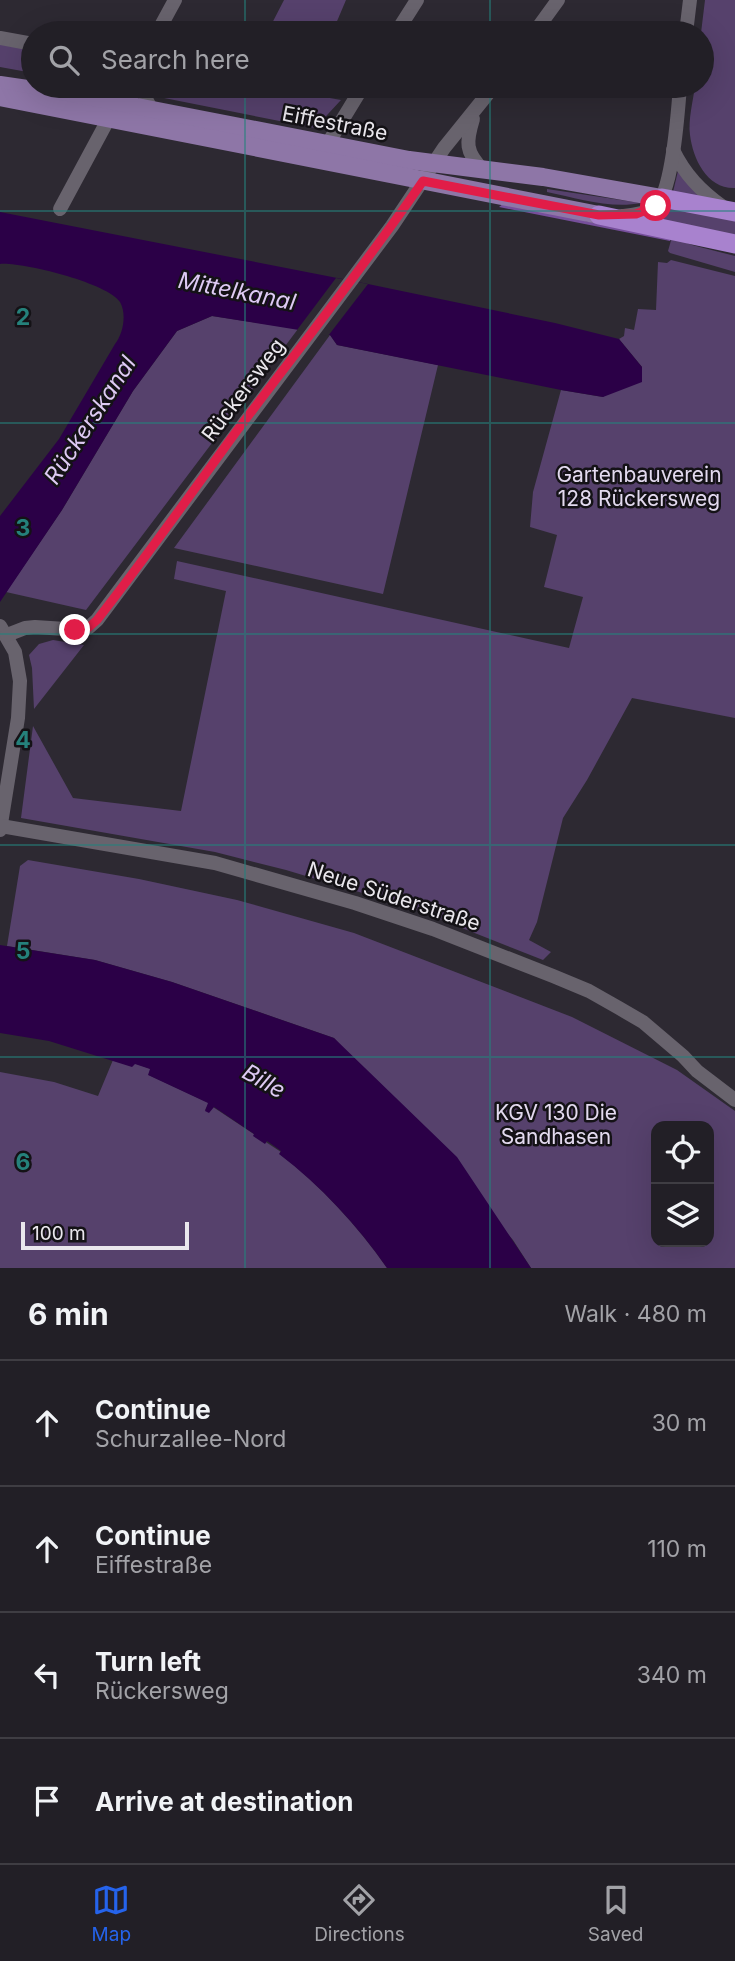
<!DOCTYPE html>
<html lang="en">
<head>
<meta charset="utf-8">
<style>
  :root { --surface:#221f26; --page:#2a272e; --text:#f1f3f6; --muted:#a2a2a7; --line:#3f3d43; --accent:#2563eb }
  body { margin:0; font-family:Inter,sans-serif; background:var(--page); color:var(--text) }
  .controls { position:absolute; right:21px; bottom:21px; display:grid; overflow:hidden; border-radius:14px; box-shadow:0 7px 28px #0002 }
  .controls button { width:63px; height:63px; display:grid; place-items:center; padding:0; border:0; border-bottom:2px solid var(--line); background:var(--surface); color:var(--text); font:35px sans-serif }
  .scale { position:absolute; left:21px; bottom:18px; width:168px; box-sizing:border-box; padding-left:7px; border:4px solid #eae7ed; border-top:0; font-size:19px; line-height:24px; white-space:nowrap; color:#eae7ed; -webkit-text-stroke:5px #141216; paint-order:stroke }
  .stop { position:absolute; width:21px; height:21px; margin:-16px; border:5px solid #e11d48; border-radius:50%; background:#fff }
  .stop.end { background:#e11d48; border-color:#fff; box-shadow:0 2px 7px #0008 }
  .list { margin:0; padding:0; list-style:none }
  h2 { display:flex; justify-content:space-between; align-items:center; height:91px; margin:0; padding:0 28px; font-size:30px }
  h2 small { font-size:23px; font-weight:400; color:var(--muted) }
  .list li { display:grid; grid-template-columns:46px 1fr auto; gap:21px; align-items:center; box-sizing:border-box; height:126px; padding:0 28px; border-top:2px solid var(--line) }
  .list b { display:block; font-size:26px; white-space:nowrap }
  .list p { margin:0; font-size:23px; white-space:nowrap; color:var(--muted) }
  .list em { font-size:23px; font-style:normal; color:var(--muted) }
  .icon { flex:none; width:38px; height:38px; fill:none; stroke:currentColor; stroke-width:2; stroke-linecap:round; stroke-linejoin:round }
  .map { position:relative; flex:none; width:735px; height:1268px; overflow:hidden }
  .search { position:absolute; background:var(--surface); box-shadow:0 7px 28px #0002; left:21px; right:21px; top:21px; height:77px; display:flex; align-items:center; gap:18px; box-sizing:border-box; padding:0 24px; border-radius:38px; color:var(--muted); font-size:26px }
  .sheet { height:595px; background:var(--surface) }
  nav { display:flex; justify-content:space-around; align-items:center; box-sizing:border-box; height:98px; border-top:2px solid var(--line); background:var(--surface); font-size:19px; color:var(--muted) }
  nav a { display:grid; justify-items:center; gap:4px }
  nav .on { color:var(--accent) }
  .map>svg:first-child { display:block }
  .green { fill:#56416c; fill-rule:evenodd }
  .forest { fill:#764f9b }
  .water { fill:#2b0047 }
  .pier { fill:#2d2932 }
  .lines { fill:none; stroke-linecap:round; stroke-linejoin:round }
  .minor { stroke:#68636d; stroke-width:14 }
  .major { stroke:#8e76a7; stroke-width:18 }
  .highway { stroke:#a882ce; stroke-width:19 }
  .route { stroke:#e11d48; stroke-width:9 }
  .grid { fill:none; stroke:#25817b; stroke-width:2; stroke-opacity:0.55 }
  .labels { text-anchor:middle; dominant-baseline:central; stroke-width:5; stroke-linejoin:round; paint-order:stroke }
  .street-label { font-size:21px; fill:#eae7ed; stroke:#141216 }
  .park-label { font-size:21px; fill:#e3daef; stroke:#141216 }
  .water-label { font-size:23px; font-style:italic; fill:#decaf4; stroke:#141216 }
  .grid-label { font-size:23px; text-anchor:middle; font-weight:bold; fill:#25817b; stroke:#141216; stroke-width:5; stroke-linejoin:round; paint-order:stroke }
</style>
</head>
<body>
<div class="map">
<svg width="735" height="1268" viewBox="0 0 735 1268">
  <rect width="100%" height="100%" fill="#2d2932"/>
  <g class="green">
    <polygon points="284,0 346,0 332,33 267,33"/>
    <path d="M705,0H735V188C707,189 693,159 690,135C688,120 693,101 695,86H702L701,33Z"/>
    <polygon points="0,44 33,50 33,73 0,67"/>
    <polygon points="151,86 286,86 285,90 341,100 315,128 154,96"/>
    <polygon points="678,171 701,197 673,192"/>
    <path d="M547,189L641,203C610,209 577,198 547,192Z"/>
    <polygon points="663,205 735,220 735,236 647,218"/>
    <polygon points="672,237 692,245 735,256 735,272 670,253 668,251"/>
    <polygon points="671,260 735,276 735,718 632,698 587,780 563,818 537,922 529,940 551,952 543,960 409,907 286,870 215,852 21,818 33,726 73,798 181,811 226,591 174,579 177,561 569,648 583,597 544,587 557,535 530,527 533,492 561,390 603,397 642,367 619,339 624,336 625,328 634,330 638,309 656,310 658,262 667,263"/>
    <polygon points="212,316 298,329 86,610 6,592 62,510 133,391 177,331"/>
    <polygon points="330,335 337,345 438,365 383,594 174,548"/>
    <polygon points="53,640 84,645 34,709 32,668 29,655 39,644"/>
    <path d="M28,860L139,879L237,900L354,933L572,1017L677,1070L735,1111V1268H531L513,1240L334,1038L172,982L95,960L7,946L20,866ZM656,1126H709V1242H656Z"/>
    <path d="M113,1060L132,1066L134,1063L151,1069L149,1075L209,1103L205,1110L213,1107L281,1152L280,1154C321,1186 357,1225 387,1268H0V1072L54,1082L98,1096Z"/>
  </g>
  <polygon class="forest" points="504,203 585,220 585,221 672,237 670,241 499,207"/>
  <g class="water">
    <path d="M0,212L368,284L555,323L619,339L642,367V382L603,397L561,390L337,345L330,335L212,316L177,331L133,391L62,510L0,602V516L59,439L115,344C123,334 127,314 120,302C107,283 23,262 0,264Z"/>
    <path d="M0,945L95,960L172,982L334,1038L457,1157L531,1268H387C357,1225 321,1186 279,1154L281,1151L267,1141L265,1144L253,1136L254,1134L214,1107L209,1113L205,1111L208,1103L148,1075L150,1069L135,1064L132,1067L49,1041L0,1033Z"/>
  </g>
  <polygon class="pier" points="336,278 368,284 328,336 297,330"/>
  <g class="lines">
    <g class="minor">
      <polyline points="157,33 175,0"/>
      <polyline points="396,33 417,0"/>
      <polyline points="534,33 558,0"/>
      <polyline points="686,33 690,0"/>
      <polyline points="0,38 33,44"/>
      <polyline points="143,86 146,99 155,116"/>
      <polyline points="96,99 113,86"/>
      <path d="M473,119C466,142 465,152 483,170"/>
      <polyline points="327,145 363,86"/>
      <path d="M673,150C685,175 701,191 723,207"/>
      <polyline points="60,209 109,118"/>
      <path d="M622,216C632,215 645,214 654,208C673,194 678,110 680,86"/>
      <polyline points="0,626 15,652 20,681 18,718 0,830"/>
      <polyline points="7,635 25,628 35,627 81,630 88,628 97,620 392,226 444,148 494,86"/>
      <polyline points="1,826 215,863 355,903 433,929 553,976 589,991 619,1008 643,1022 683,1056 697,1071 735,1100"/>
    </g>
    <g class="major">
      <polyline points="0,85 96,99 409,160 543,177 662,198"/>
      <polyline points="0,97 599,215"/>
    </g>
    <g class="highway">
      <polyline points="662,198 735,212"/>
      <polyline points="599,215 735,244"/>
    </g>
  </g>
  <g class="lines">
    <path class="route" d="M75,630L88,628L97,620C144,560 188,498 233,436C297,351 363,268 423,181L599,215L636,214L656,206"/>
  </g>
  <path class="grid" d="M245,0V33M490,0V33M245,86V1268M490,86V1268M0,211H735M0,423H735M0,634H735M0,845H735M0,1057H735"/>
  <g class="labels">
    <g class="street-label">
      <text transform="translate(335 123) rotate(11)">Eiffestraße</text>
      <text transform="translate(243 390) rotate(-53)">Rückersweg</text>
      <text transform="translate(394 896) rotate(18)">Neue Süderstraße</text>
    </g>
    <g class="park-label">
      <text x="639" y="474">Gartenbauverein<tspan x="639" dy="24">128 Rückersweg</tspan></text>
      <text x="556" y="1112">KGV 130 Die<tspan x="556" dy="24">Sandhasen</tspan></text>
    </g>
    <g class="water-label">
      <text transform="translate(237 291) rotate(11)">Mittelkanal</text>
      <text transform="translate(90 420) rotate(-57)">Rückerskanal</text>
      <text transform="translate(264 1081) rotate(30)">Bille</text>
    </g>
  </g>
  <g class="grid-label">
    <text x="23" y="325">2</text>
    <text x="23" y="536">3</text>
    <text x="23" y="748">4</text>
    <text x="23" y="959">5</text>
    <text x="23" y="1170">6</text>
  </g>
</svg>
<div class="controls">
<button><svg class="icon" aria-label="locate" viewBox="0 0 24 24"><circle cx="12" cy="12" r="6"/><path d="M12 2v4M12 18v4M2 12h4M18 12h4"/></svg></button>
<button><svg class="icon" aria-label="layers" viewBox="0 0 24 24"><path d="M12 4l9 5-9 5-9-5zM3 14l9 5 9-5"/></svg></button>
</div>
<div class="scale">100 m</div>
<div class="stop" style="left:656px;top:206px"></div>
<div class="stop end" style="left:75px;top:630px"></div>
<div class="search"><svg class="icon" aria-label="search" viewBox="0 0 24 24"><circle cx="10" cy="10" r="6"/><path d="M15 15l6 6"/></svg>Search here</div>
</div>
<section class="sheet">
<h2>6 min<small>Walk · 480 m</small></h2>
<ul class="list">
<li><svg class="icon" aria-label="ahead" viewBox="0 0 24 24"><path d="M12 20V5M6 11l6-6 6 6"/></svg><div><b>Continue</b><p>Schurzallee-Nord</p></div><em>30 m</em></li>
<li><svg class="icon" aria-label="ahead" viewBox="0 0 24 24"><path d="M12 20V5M6 11l6-6 6 6"/></svg><div><b>Continue</b><p>Eiffestraße</p></div><em>110 m</em></li>
<li><svg class="icon" aria-label="left" viewBox="0 0 24 24"><path d="M17 20v-9H6M10 6l-5 5 5 5"/></svg><div><b>Turn left</b><p>Rückersweg</p></div><em>340 m</em></li>
<li><svg class="icon" aria-label="arrive" viewBox="0 0 24 24"><path d="M6 21V4h12l-3 4 3 4H6"/></svg><div><b>Arrive at destination</b></div></li>
</ul>
</section>
<nav>
<a class="on"><svg class="icon" aria-label="map" viewBox="0 0 24 24"><path d="M3 6l6-2 6 2 6-2v14l-6 2-6-2-6 2zM9 4v14M15 6v14"/></svg>Map</a>
<a><svg class="icon" aria-label="directions" viewBox="0 0 24 24"><path d="M12 3l9 9-9 9-9-9zM9 14v-3h6M13 9l2 2-2 2"/></svg>Directions</a>
<a><svg class="icon" aria-label="saved" viewBox="0 0 24 24"><path d="M7 4h10v16l-5-4-5 4z"/></svg>Saved</a>
</nav>
</body>
</html>
